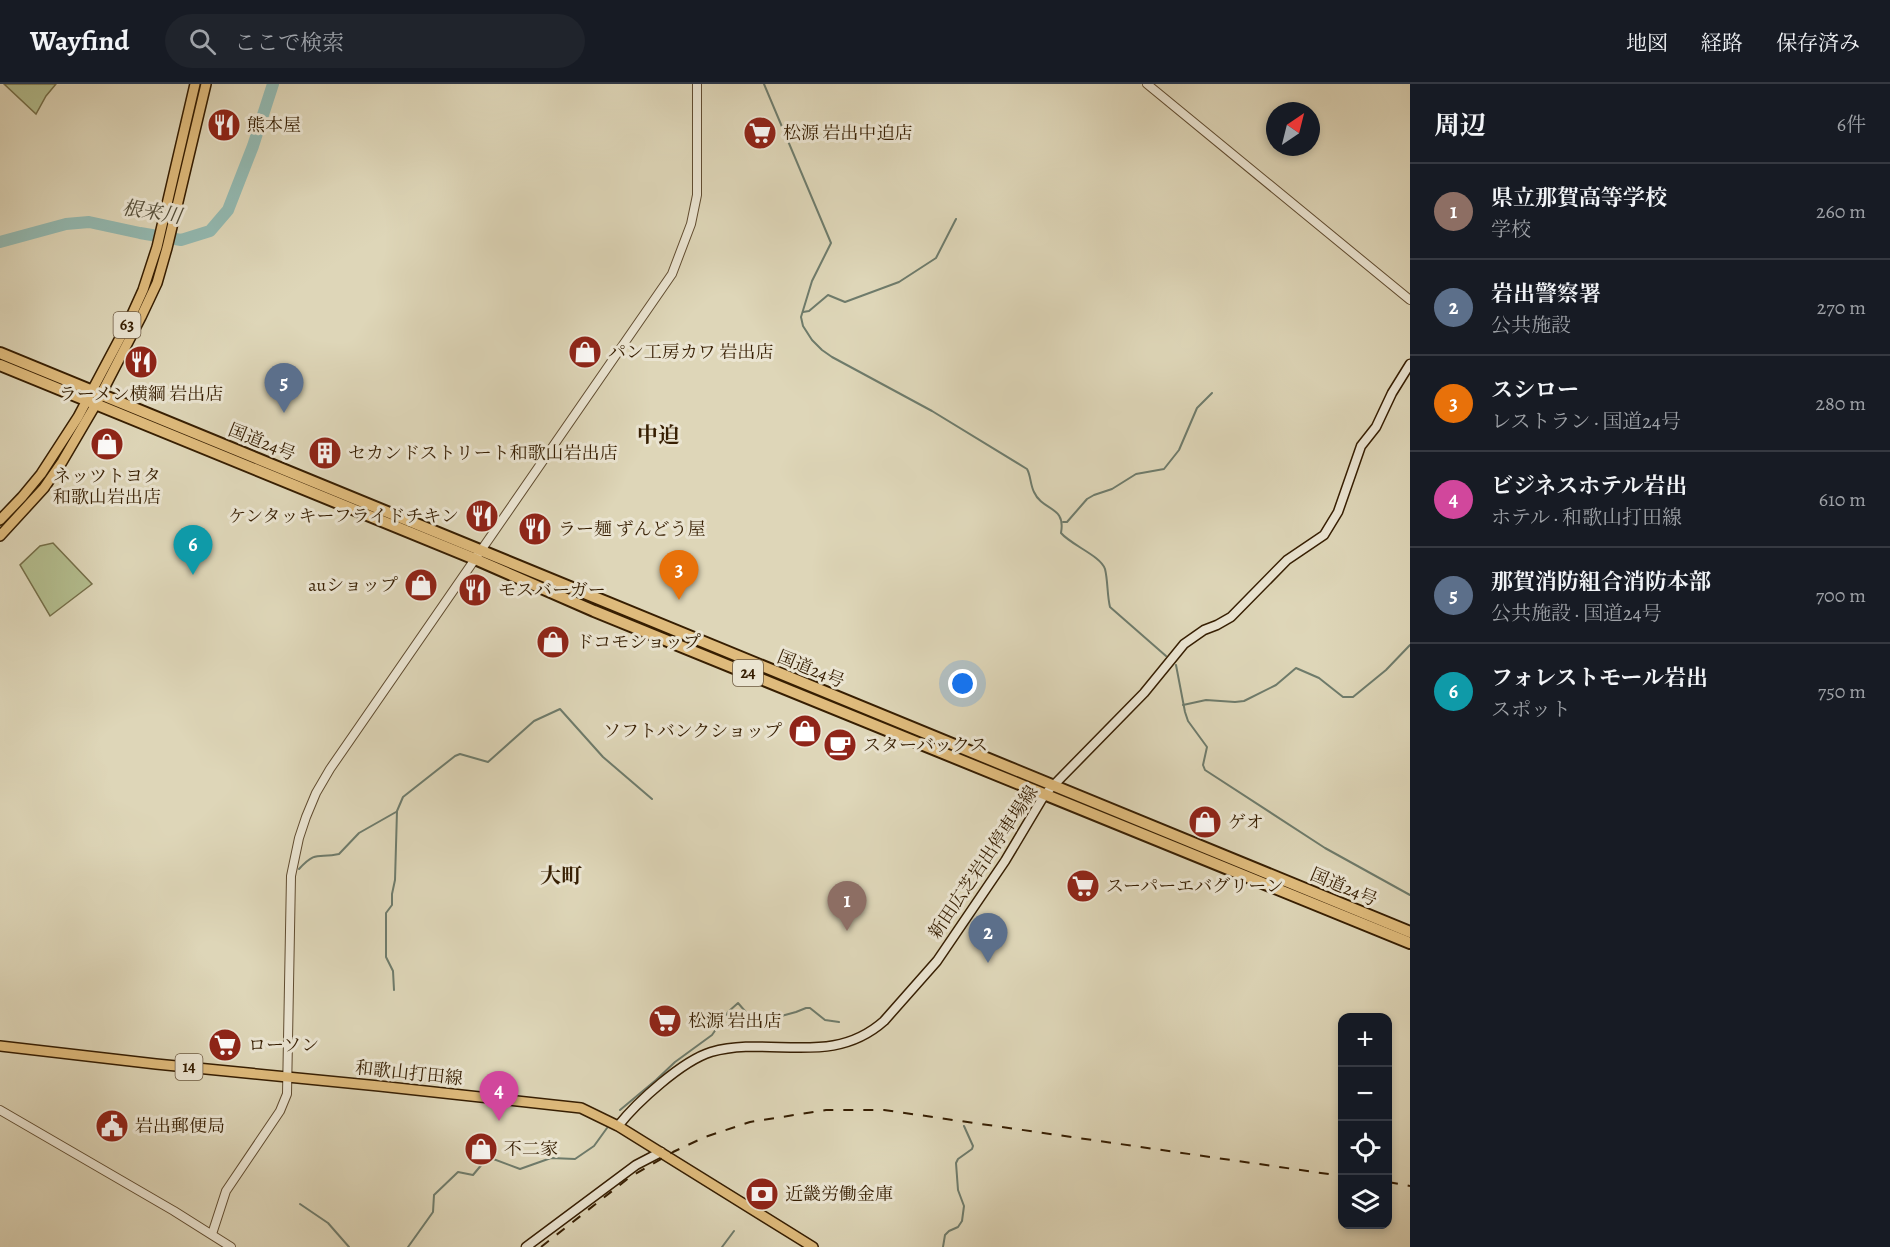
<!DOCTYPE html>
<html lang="ja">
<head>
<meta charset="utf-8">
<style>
  :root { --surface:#171b24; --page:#20242c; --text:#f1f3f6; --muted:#9ea1a6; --line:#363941; --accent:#0b8043 }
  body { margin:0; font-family:Alegreya,"Noto Serif JP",serif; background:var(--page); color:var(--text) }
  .controls { position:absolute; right:18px; bottom:18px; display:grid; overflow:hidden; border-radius:12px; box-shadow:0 3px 9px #0003 }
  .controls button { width:54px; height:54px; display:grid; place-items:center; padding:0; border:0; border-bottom:2px solid var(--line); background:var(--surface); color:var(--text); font:30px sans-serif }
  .compass { position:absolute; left:1266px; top:18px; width:54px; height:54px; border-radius:50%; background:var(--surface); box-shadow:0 3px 9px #0003; rotate:35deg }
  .you { position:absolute; left:963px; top:600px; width:21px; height:21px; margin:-15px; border:4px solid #fff; border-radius:50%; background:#1a73e8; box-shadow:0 0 0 9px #1a73e833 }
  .badge { display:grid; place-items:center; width:39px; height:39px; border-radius:50%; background:var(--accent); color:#fff; font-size:20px; font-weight:700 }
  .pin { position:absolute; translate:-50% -50px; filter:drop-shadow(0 2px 3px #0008) }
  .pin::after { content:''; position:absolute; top:32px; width:21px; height:18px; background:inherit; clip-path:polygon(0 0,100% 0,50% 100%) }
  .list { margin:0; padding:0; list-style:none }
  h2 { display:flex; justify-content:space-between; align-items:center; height:78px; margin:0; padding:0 24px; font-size:26px }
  h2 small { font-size:20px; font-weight:400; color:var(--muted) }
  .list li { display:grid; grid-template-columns:39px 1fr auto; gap:18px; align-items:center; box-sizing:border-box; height:96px; padding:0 24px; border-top:2px solid var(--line) }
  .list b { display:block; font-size:22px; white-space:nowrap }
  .list p { margin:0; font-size:20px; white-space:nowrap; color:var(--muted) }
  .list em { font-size:20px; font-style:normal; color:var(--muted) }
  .icon { flex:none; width:33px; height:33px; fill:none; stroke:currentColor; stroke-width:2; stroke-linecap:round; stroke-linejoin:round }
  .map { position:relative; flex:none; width:1410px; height:1163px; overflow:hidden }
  header { display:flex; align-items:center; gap:36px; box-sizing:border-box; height:84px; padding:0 30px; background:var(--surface); border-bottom:2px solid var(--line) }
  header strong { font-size:28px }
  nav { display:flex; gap:33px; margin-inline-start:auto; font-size:21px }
  .search { width:420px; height:54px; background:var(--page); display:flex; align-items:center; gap:15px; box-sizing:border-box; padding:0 21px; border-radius:33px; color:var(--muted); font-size:22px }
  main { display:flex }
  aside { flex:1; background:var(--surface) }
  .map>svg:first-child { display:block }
  .green { fill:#b3bd8e; stroke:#746e48; stroke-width:1.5 }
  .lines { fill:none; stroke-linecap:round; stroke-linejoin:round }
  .stream { stroke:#6e7b6b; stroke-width:2 }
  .river { stroke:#93b9b1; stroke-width:12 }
  .tertiary-casing { stroke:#604c30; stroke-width:10 }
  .secondary-casing { stroke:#361e02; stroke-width:11 }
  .primary-casing { stroke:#361e02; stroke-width:12 }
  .trunk-casing { stroke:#361e02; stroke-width:14 }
  .tertiary { stroke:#eae4d1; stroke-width:8 }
  .secondary { stroke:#eae4d1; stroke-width:8 }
  .primary { stroke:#dfbb7c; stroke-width:9 }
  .trunk { stroke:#dfbb7c; stroke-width:10 }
  .rail { stroke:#361e02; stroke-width:2; stroke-dasharray:10 10; stroke-linecap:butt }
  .labels { text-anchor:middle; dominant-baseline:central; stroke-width:6; stroke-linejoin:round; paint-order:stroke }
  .shield { fill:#eae4d1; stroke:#6c5940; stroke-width:1.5 }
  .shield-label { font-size:16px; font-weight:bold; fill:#361e02 }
  .poi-label { font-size:18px; fill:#361e02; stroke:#eae4d1; text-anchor:start }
  .street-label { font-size:18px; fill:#361e02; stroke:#eae4d1 }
  .water-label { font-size:20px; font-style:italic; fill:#524c37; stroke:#eae4d1 }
  .quarter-label { font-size:21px; font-weight:bold; fill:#361e02; stroke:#eae4d1 }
</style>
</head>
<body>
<header>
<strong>Wayfind</strong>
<div class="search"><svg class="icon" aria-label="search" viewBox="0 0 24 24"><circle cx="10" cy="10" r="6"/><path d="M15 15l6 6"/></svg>ここで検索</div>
<nav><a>地図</a><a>経路</a><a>保存済み</a></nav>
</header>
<main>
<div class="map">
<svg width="1410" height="1163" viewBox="0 0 1410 1163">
  <rect width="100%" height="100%" fill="#ded6b8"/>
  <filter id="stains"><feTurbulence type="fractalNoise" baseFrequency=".00333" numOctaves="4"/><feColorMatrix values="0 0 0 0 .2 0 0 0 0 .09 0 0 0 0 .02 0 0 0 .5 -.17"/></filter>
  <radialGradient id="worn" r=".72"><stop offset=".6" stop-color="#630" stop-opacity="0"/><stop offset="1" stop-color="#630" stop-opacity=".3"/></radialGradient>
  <g class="green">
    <polygon points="4,0 56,0 46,12 36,30"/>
    <polygon points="53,459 92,500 50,532 20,481 40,462"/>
  </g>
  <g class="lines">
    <g class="stream">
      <path d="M764,0L831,159L812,197L801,233L803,242L812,256L822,266L832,273L932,327L1027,385C1031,392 1030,400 1034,408C1043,428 1066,421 1061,449C1071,461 1101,472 1105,485C1108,497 1107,511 1110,523L1166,572"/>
      <polyline points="803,228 809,227 828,211 845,218 899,198 936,174 956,135"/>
      <polyline points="1063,438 1067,438 1087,415 1094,411 1112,405 1136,390 1164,385 1179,366 1197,324 1212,309"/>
      <polyline points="1176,581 1185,628 1188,637 1207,663 1203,681 1205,686 1325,764 1410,811"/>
      <polyline points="1183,621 1206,616 1235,618 1244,617 1276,601 1296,584 1319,594 1343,613 1353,613 1386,586 1410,561"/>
      <path d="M299,785C317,765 319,775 339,770L359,749L396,728"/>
      <polyline points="394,906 393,887 386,873 386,829 392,821 392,810 395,796 397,727 403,713 455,672 460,670 488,678 534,637 560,625 603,673 652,715"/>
      <polyline points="620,1026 656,996 675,978 712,951 728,928 738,919 751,934 756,937 763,937 796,928 806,924 810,924 825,936 839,938"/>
      <polyline points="300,1120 328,1139 349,1163"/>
      <polyline points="408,1163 433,1128 434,1111 458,1088 473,1091 488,1073 520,1085 551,1074 575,1075 594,1062 607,1044"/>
      <polyline points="722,1163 734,1147"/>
      <polyline points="943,1163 945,1151 949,1147 958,1143 962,1137 964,1122 958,1106 956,1079 958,1075 972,1065 973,1062 964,1042"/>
    </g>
    <polyline class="river" points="0,158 66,140 89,138 140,149 181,156 210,147 228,126 253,62 273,0"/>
    <g class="tertiary-casing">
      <g id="tertiary">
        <polyline points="1147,0 1410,216"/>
        <polyline points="0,1026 174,1127 231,1163"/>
        <polyline points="212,1150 226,1107 280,1027 287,1010 291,792 299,754 306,733 316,709 330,685 672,190 691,140 697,111 697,0"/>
      </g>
    </g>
    <g class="secondary-casing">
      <g id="secondary">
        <path d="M618,1042C637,1018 682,977 711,968C771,951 831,984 884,937L937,877L1005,777L1045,710L1144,609L1184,560L1204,546L1217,541L1231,533L1287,476L1324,451L1338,428L1361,362L1376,343L1392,309L1410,280"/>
        <polyline points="526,1163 636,1081 661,1068"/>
      </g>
    </g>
    <g class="primary-casing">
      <g id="primary">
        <polyline points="0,436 22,413 41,390 78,333 129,237 143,206 157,163 195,0"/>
        <polyline points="0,452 44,404 62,378 96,320 141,233 157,199 167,164 206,0"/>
        <polyline points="0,962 156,980 379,1002 581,1024 618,1042 813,1163"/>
      </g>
    </g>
    <g class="trunk-casing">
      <g id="trunk">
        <polyline points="0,269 1410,848"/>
        <polyline points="0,281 475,475 594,527 1410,859"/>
      </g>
    </g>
    <use href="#tertiary" class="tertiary"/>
    <use href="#secondary" class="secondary"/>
    <use href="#primary" class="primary"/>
    <use href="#trunk" class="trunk"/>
    <g class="rail">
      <polyline points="1388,1098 1410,1102"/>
      <polyline points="541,1163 630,1093 673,1068 705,1053 750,1038 826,1026 884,1026 1342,1092"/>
    </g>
  </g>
  <defs>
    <g id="restaurant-disc" transform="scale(1.725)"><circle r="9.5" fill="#8f2418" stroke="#eae4d1"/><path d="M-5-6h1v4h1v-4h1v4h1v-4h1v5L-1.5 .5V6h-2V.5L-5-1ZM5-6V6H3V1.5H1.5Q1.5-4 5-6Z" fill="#fff"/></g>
    <g id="supermarket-disc" transform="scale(1.725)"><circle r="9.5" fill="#8f2418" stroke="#eae4d1"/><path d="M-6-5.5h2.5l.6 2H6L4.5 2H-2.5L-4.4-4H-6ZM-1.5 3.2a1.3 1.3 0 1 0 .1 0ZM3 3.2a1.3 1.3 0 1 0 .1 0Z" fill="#fff"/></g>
    <g id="shop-disc" transform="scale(1.725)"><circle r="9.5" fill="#8f2418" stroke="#eae4d1"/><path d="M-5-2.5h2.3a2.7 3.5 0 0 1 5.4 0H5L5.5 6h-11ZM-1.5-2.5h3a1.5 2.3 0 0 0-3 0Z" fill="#fff"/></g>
    <g id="building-disc" transform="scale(1.725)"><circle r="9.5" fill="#8f2418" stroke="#eae4d1"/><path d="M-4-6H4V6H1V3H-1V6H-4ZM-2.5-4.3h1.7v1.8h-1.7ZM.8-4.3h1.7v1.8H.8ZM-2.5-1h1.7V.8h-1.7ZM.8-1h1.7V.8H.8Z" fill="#fff"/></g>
    <g id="cafe-disc" transform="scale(1.725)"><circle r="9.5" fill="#8f2418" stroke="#eae4d1"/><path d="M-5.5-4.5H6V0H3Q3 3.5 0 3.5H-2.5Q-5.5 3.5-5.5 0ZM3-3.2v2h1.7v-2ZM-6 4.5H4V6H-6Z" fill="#fff"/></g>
    <g id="civic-disc" transform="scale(1.725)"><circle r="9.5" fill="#8f2418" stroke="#eae4d1"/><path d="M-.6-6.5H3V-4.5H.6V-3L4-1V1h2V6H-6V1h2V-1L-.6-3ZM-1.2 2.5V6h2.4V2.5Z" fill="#fff"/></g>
    <g id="bank-disc" transform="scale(1.725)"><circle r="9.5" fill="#8f2418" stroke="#eae4d1"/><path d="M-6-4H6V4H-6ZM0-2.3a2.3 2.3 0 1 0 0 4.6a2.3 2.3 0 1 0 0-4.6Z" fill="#fff"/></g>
  </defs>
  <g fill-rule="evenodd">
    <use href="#restaurant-disc" x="224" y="41"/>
    <use href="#supermarket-disc" x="760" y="49"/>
    <use href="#shop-disc" x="585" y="268"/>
    <use href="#restaurant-disc" x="141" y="278"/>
    <use href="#shop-disc" x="107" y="360"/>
    <use href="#building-disc" x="325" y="369"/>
    <use href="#restaurant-disc" x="482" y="432"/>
    <use href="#restaurant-disc" x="535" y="445"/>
    <use href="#shop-disc" x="421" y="501"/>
    <use href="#restaurant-disc" x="475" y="506"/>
    <use href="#shop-disc" x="553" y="558"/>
    <use href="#shop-disc" x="805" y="647"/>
    <use href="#cafe-disc" x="840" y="661"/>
    <use href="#shop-disc" x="1205" y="738"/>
    <use href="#supermarket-disc" x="1083" y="802"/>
    <use href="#supermarket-disc" x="665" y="937"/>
    <use href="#supermarket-disc" x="225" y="961"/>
    <use href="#civic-disc" x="112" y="1042"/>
    <use href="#shop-disc" x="481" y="1065"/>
    <use href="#bank-disc" x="762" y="1110"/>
  </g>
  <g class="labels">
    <g class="shield">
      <rect x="113.5" y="228" width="27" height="26" rx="4.5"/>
      <rect x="733" y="576" width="30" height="26" rx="4.5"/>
      <rect x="175.5" y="970" width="27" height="26" rx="4.5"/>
    </g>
    <g class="shield-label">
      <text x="127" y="241">63</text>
      <text x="748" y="589">24</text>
      <text x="189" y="983">14</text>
    </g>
    <g class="poi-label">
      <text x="247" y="41">熊本屋</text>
      <text x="783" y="49">松源 岩出中迫店</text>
      <text x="608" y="268">パン工房カワ 岩出店</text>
      <text x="141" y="310" text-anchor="middle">ラーメン横綱 岩出店</text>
      <text x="348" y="369">セカンドストリート和歌山岩出店</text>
      <text x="107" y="392" text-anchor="middle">ネッツトヨタ<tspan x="107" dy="21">和歌山岩出店</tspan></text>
      <text x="459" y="432" text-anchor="end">ケンタッキーフライドチキン</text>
      <text x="558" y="445">ラー麺 ずんどう屋</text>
      <text x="398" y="501" text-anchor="end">auショップ</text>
      <text x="498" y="506">モスバーガー</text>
      <text x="576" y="558">ドコモショップ</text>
      <text x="782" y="647" text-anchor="end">ソフトバンクショップ</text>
      <text x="863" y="661">スターバックス</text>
      <text x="1228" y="738">ゲオ</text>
      <text x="1106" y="802">スーパーエバグリーン</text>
      <text x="688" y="937">松源 岩出店</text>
      <text x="248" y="961">ローソン</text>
      <text x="135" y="1042">岩出郵便局</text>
      <text x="504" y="1065">不二家</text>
      <text x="785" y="1110">近畿労働金庫</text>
    </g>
    <g class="street-label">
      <text transform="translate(262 358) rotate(22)">国道24号</text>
      <text transform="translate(811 585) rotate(22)">国道24号</text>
      <text transform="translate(983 778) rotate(-56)">新田広芝岩出停車場線</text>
      <text transform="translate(1344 803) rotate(23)">国道24号</text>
      <text transform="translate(409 989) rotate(6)">和歌山打田線</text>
    </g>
    <g class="water-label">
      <text transform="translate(152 128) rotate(9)">根来川</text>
    </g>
    <g class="quarter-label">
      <text x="658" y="351">中迫</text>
      <text x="561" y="792">大町</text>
    </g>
  </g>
  <rect width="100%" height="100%" filter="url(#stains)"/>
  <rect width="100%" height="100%" fill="url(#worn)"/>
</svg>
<div class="controls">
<button>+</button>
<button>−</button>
<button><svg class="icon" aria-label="locate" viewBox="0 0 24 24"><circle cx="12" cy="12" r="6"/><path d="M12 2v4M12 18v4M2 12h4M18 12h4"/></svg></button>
<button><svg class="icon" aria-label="layers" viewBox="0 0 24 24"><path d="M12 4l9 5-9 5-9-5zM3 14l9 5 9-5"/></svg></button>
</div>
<svg class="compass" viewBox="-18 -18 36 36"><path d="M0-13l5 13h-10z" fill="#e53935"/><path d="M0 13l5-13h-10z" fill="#9ea1a6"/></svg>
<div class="you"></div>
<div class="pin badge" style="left:847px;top:847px;background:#8d6e63">1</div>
<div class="pin badge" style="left:988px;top:879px;background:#5c6f8a">2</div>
<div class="pin badge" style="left:679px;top:516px;background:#e8710a">3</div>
<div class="pin badge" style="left:499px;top:1037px;background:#d1479c">4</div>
<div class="pin badge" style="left:284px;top:329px;background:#5c6f8a">5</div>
<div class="pin badge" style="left:193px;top:491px;background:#0f9aa8">6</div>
</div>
<aside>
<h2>周辺<small>6件</small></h2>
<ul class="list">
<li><span class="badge" style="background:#8d6e63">1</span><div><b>県立那賀高等学校</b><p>学校</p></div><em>260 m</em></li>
<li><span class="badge" style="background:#5c6f8a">2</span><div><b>岩出警察署</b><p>公共施設</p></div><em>270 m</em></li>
<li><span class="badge" style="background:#e8710a">3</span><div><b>スシロー</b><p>レストラン · 国道24号</p></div><em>280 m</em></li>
<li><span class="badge" style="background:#d1479c">4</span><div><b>ビジネスホテル岩出</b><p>ホテル · 和歌山打田線</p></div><em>610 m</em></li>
<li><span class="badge" style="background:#5c6f8a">5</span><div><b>那賀消防組合消防本部</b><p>公共施設 · 国道24号</p></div><em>700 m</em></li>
<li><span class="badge" style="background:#0f9aa8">6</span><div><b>フォレストモール岩出</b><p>スポット</p></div><em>750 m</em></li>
</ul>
</aside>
</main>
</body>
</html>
